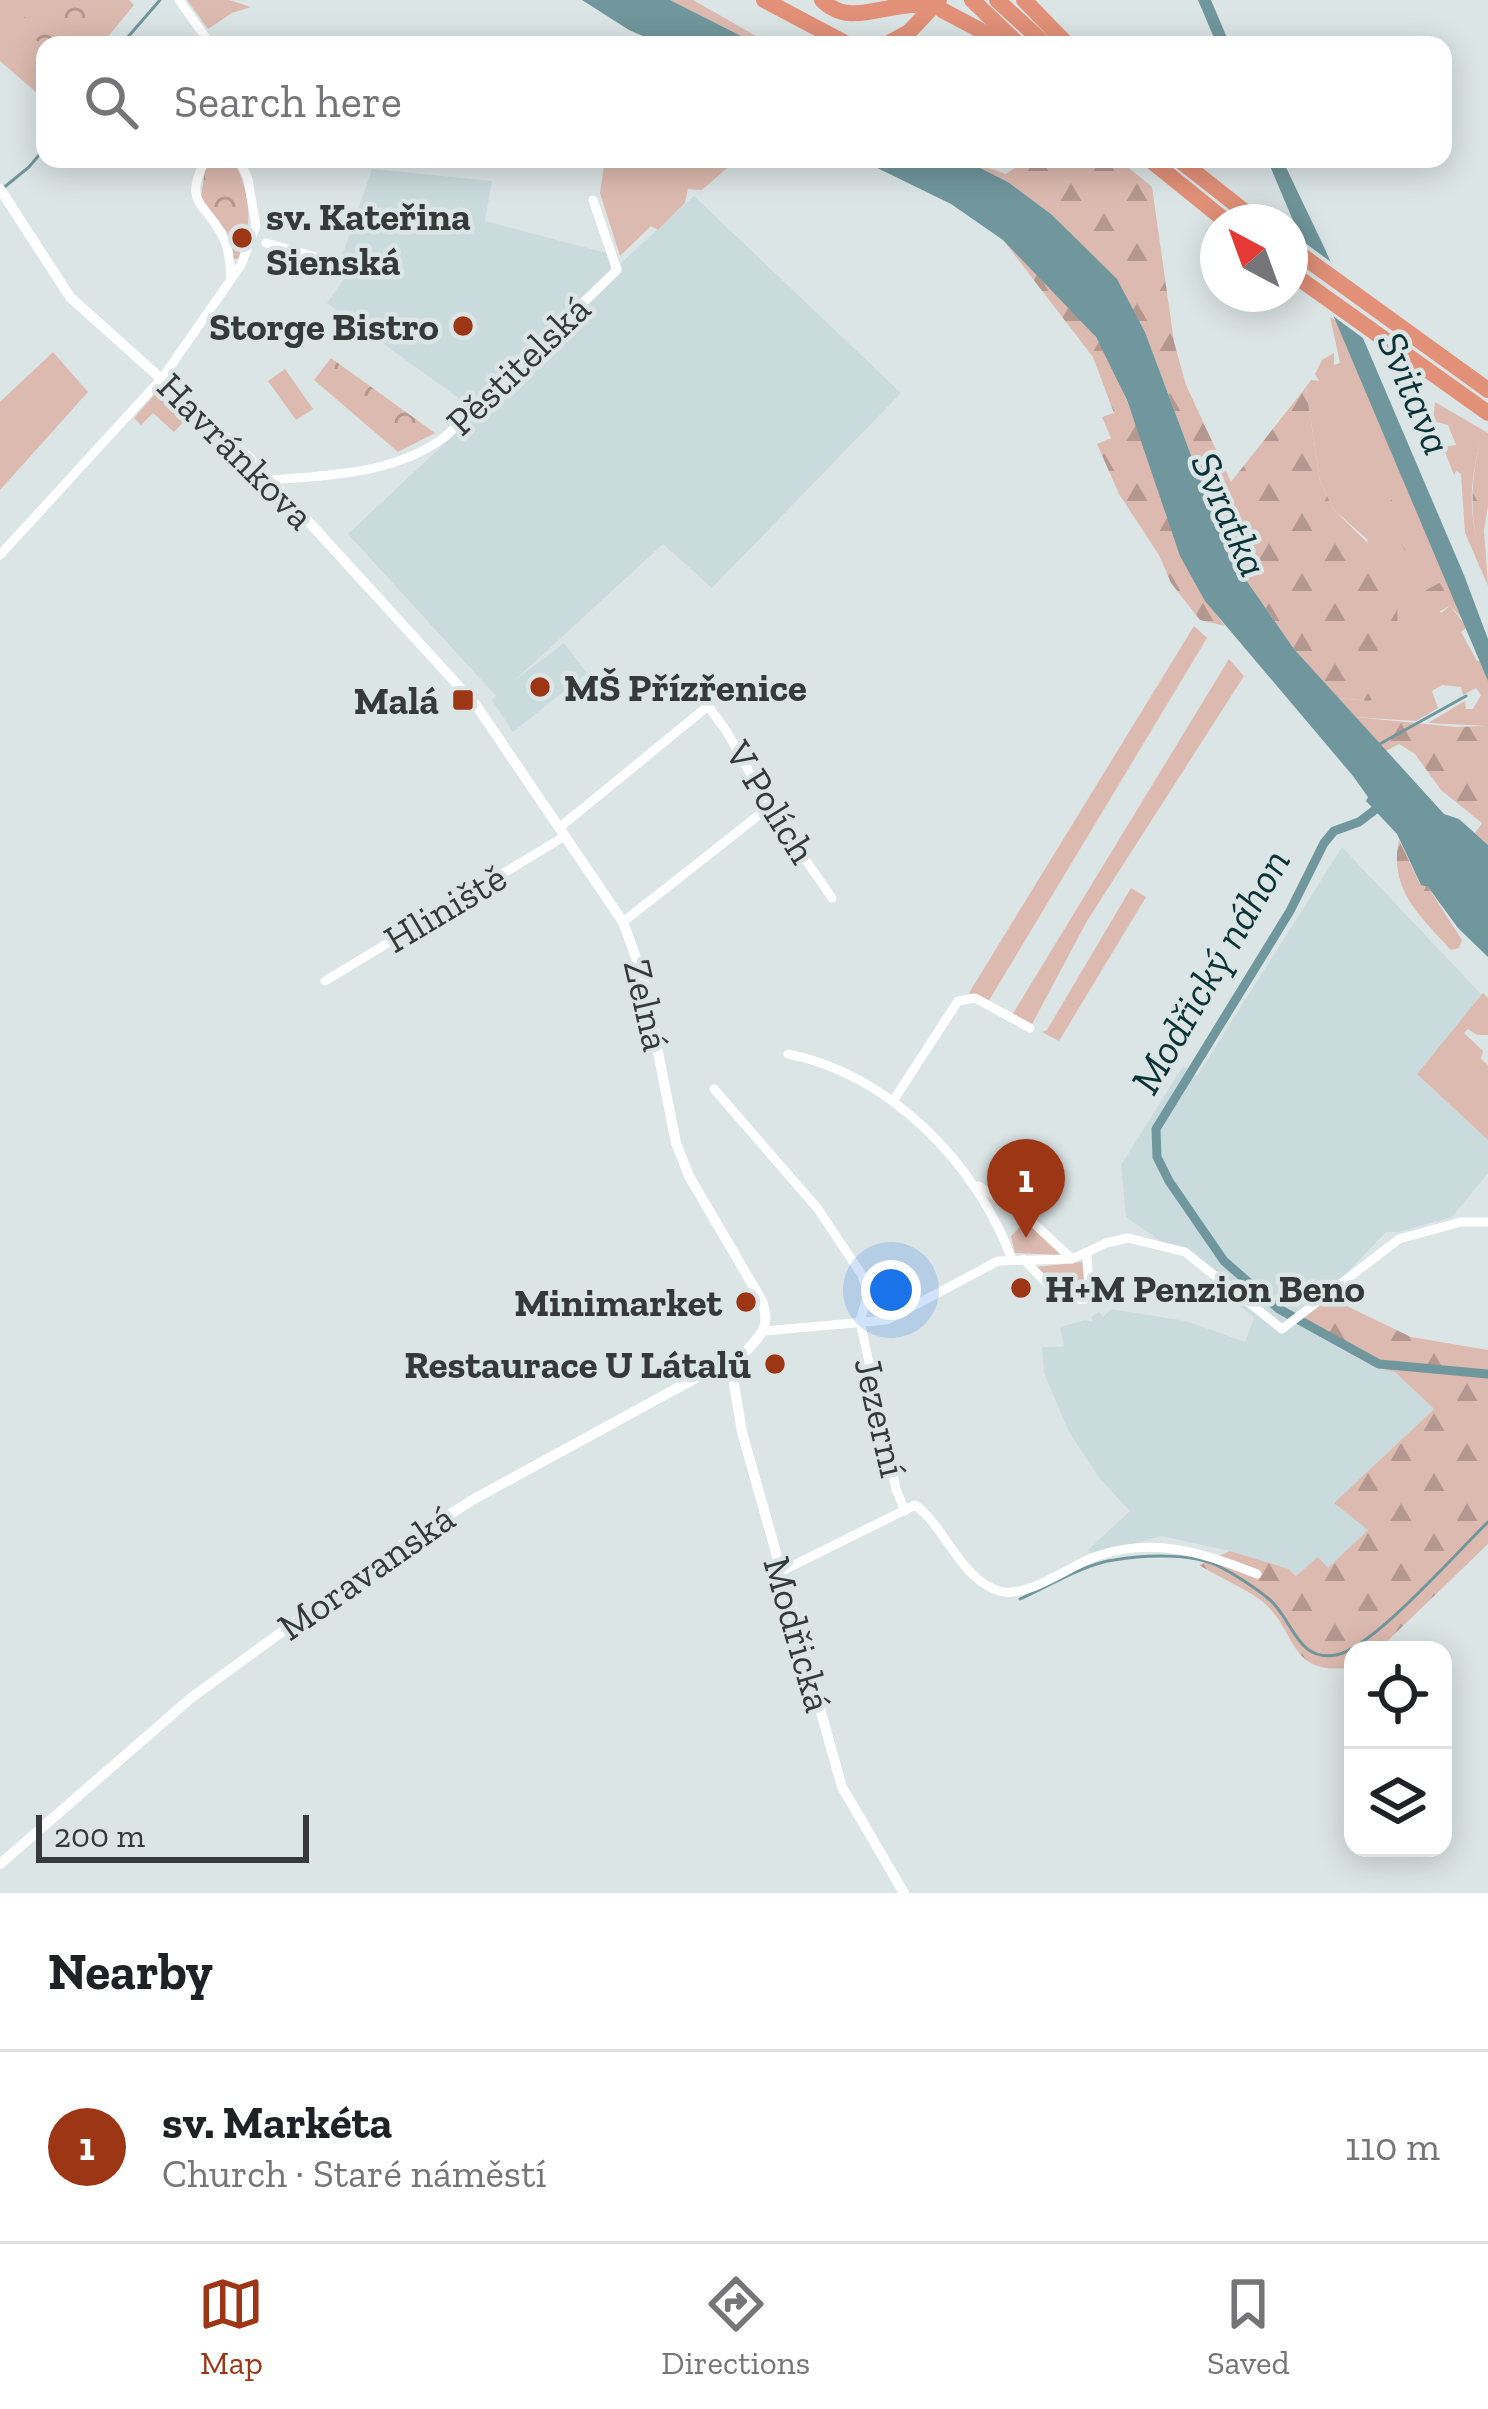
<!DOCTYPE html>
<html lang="en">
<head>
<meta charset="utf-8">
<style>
  :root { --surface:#fff; --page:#f2f2f2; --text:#202124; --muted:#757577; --line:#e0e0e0; --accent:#9d3614 }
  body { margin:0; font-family:"Zilla Slab",serif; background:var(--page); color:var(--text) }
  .controls { position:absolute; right:36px; bottom:36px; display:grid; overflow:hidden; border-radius:24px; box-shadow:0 6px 30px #0003 }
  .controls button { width:108px; height:108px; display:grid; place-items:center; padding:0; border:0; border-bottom:3px solid var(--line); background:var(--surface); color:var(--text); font:60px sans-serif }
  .compass { position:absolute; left:1200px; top:204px; width:108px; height:108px; border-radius:50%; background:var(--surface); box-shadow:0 6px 30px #0003; rotate:319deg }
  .scale { position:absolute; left:36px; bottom:30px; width:273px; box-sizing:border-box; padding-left:12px; border:6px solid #36393a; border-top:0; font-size:33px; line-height:42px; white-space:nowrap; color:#36393a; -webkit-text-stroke:9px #dce5e6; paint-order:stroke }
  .you { position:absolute; left:891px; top:1290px; width:42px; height:42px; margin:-30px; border:9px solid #fff; border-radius:50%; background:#1a73e8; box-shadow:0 0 0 18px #1a73e833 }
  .badge { display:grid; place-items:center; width:78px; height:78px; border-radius:50%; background:var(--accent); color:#fff; font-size:39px; font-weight:700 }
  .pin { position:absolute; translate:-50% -99px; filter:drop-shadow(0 3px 6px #0008) }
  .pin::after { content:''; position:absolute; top:63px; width:42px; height:36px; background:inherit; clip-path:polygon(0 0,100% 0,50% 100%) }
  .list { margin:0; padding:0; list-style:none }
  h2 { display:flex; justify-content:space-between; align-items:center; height:156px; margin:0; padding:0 48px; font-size:51px }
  h2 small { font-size:39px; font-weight:400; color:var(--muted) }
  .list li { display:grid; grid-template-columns:78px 1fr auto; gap:36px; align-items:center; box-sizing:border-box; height:192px; padding:0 48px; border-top:3px solid var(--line) }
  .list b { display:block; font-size:45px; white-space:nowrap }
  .list p { margin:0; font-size:39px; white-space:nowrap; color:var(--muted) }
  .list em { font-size:39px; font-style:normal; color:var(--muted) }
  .icon { flex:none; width:66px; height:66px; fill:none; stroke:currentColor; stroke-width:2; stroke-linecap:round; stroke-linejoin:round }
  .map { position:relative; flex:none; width:1488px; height:1893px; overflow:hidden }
  .search { position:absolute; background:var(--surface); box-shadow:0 6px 30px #0003; left:36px; right:36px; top:36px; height:132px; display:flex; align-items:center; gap:30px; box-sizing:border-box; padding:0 42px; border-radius:24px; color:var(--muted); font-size:45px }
  .sheet { height:348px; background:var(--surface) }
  nav { display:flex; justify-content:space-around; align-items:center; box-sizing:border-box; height:168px; border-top:3px solid var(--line); background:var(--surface); font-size:33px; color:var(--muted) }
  nav a { display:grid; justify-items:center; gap:6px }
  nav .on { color:var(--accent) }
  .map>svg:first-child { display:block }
  .built { fill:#cadbde }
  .green { fill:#ddbaaf }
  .forest { fill:url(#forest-firs) }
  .park { fill:url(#park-crowns) }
  .water { fill:#70979d }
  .pier { fill:#dce5e6 }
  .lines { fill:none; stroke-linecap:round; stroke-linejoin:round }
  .stream { stroke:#70979d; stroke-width:3 }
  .canal { stroke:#70979d; stroke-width:9 }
  .minor { stroke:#fff; stroke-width:9 }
  .tertiary { stroke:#fff; stroke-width:10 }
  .motorway { stroke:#e29078; stroke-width:16 }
  .poi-dot { fill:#9d3614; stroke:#dce5e6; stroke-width:4.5 }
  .labels { text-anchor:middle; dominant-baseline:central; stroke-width:9; stroke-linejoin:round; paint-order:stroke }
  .poi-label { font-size:39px; font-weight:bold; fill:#36393a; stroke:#dce5e6; text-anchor:end }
  .street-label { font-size:39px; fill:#36393a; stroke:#dce5e6 }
  .water-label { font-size:42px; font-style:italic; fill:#0a3338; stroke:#dce5e6 }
</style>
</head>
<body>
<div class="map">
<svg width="1488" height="1893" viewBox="0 0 1488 1893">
  <defs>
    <pattern id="forest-firs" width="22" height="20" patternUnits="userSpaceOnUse" patternTransform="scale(3)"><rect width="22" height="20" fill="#ddbaaf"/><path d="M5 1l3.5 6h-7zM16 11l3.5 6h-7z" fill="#b4988f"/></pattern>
    <pattern id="park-crowns" width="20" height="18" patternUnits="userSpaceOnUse" patternTransform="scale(3)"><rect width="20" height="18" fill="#ddbaaf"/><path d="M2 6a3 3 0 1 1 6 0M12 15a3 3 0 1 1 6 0" fill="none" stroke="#b4988f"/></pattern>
  </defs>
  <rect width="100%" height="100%" fill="#dce5e6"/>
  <g class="built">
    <polygon points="372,169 492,181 485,221 610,254 610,270 468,405 327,303 352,267 340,262"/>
    <polygon points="694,196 901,393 712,588 663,544 514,681 564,643 587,673 513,732 492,700 496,696 348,534 509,383 622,271 621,263"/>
    <polygon points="1342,847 1482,995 1417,1074 1488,1140 1488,1173 1452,1217 1399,1232 1386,1232 1299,1323 1375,1367 1395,1372 1434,1409 1335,1502 1368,1530 1328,1569 1297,1576 1289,1569 1230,1551 1161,1536 1091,1556 1088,1550 1130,1511 1100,1479 1069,1432 1044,1373 1042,1347 1064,1347 1060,1327 1085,1320 1093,1322 1091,1317 1099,1312 1103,1317 1111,1309 1186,1321 1245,1342 1254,1318 1217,1287 1223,1285 1126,1217 1121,1165 1183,1066 1197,1076"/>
  </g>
  <g class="green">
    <polygon points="0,0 129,0 134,5 101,45 45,45 45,100 0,61"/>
    <polygon points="187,0 229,0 251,7 232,13 208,29"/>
    <polygon points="605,159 737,159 702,190 688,189 685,203 658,230 651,226 620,256 600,193"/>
    <polygon points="1330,317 1336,321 1449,587 1439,583 1426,590 1441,613 1450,606 1467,627 1461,632 1477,661 1482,661 1488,681 1488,726 1428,723 1465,701 1466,709 1473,709 1481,695 1476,688 1463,695 1461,687 1442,685 1432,691 1438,708 1416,721 1355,717 1338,698 1368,701 1381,660 1391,651 1367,539 1333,509 1320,481 1306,387 1311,380 1319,381 1315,374 1322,360 1334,353 1334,365 1340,363"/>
    <polygon points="53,352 88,392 0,490 0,402"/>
    <polygon points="285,369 313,409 296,420 268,381"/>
    <polygon points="156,393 187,418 174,432 153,413 141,425 134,418"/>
    <path d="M1435,402L1488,433V446L1480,443C1464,504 1474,529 1488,586L1465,533L1461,474L1456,471L1454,475L1443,447L1456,445L1448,425L1433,421Z"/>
    <polygon points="1194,626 1207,638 988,1002 969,993"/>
    <polygon points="1229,659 1244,676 1087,921 1031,1026 1012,1015"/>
    <polygon points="1131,888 1146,897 1059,1041 1042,1032 1047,1030"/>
    <polygon points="1483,993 1488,998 1488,1035 1477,1035 1468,1029 1464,1033 1483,1051 1481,1059 1488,1065 1488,1140 1417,1074"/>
    <polygon points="1030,1224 1063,1255 1015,1253 1011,1236 1021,1226"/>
    <polygon points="1082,1262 1086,1290 1082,1297 1061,1291 1036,1267"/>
  </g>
  <g class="forest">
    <polygon points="670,0 693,0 772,45 759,45"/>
    <polygon points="962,159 1006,174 1028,159 1118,159 1152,187 1174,342 1186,385 1231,482 1306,387 1320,481 1333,509 1391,566 1397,601 1398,640 1378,671 1387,694 1368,701 1338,698 1294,649 1228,554 1145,332 1116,279 1051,214 1008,182"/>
    <path d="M1003,240C1034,271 1075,302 1098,341C1152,432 1158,541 1225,626L1200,620L1171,583L1159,555L1119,494L1097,444L1111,438L1102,417L1114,413L1093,357Z"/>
    <path d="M1480,442L1488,446V506L1484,530L1488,585C1472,535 1467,494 1480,442Z"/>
    <polygon points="1389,497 1421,533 1415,547 1405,551 1381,502"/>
    <polygon points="1439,583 1449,587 1464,620 1450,606 1434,614 1423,603 1426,590"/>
    <polygon points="1355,717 1456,727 1488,726 1488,845 1475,833 1482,823 1441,790 1415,754 1399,744 1386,751"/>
    <path d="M1399,840L1420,884L1428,887L1462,940L1459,948L1451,950C1421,917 1388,889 1399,840Z"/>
    <path d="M1326,1296L1411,1337L1488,1350V1544L1378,1650H1353V1667C1285,1678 1299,1628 1259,1599C1241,1586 1218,1577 1199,1565L1230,1551L1289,1569L1296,1576L1318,1557L1328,1568L1368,1530L1334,1503L1434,1409L1395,1372L1375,1367L1298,1324Z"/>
  </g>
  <g class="park">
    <polygon points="41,0 75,0 90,14 62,45 45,45 45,48 18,24"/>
    <path d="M212,159H233C251,196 254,221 238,259L233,258L227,232L201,198L205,170Z"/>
    <polygon points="331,358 435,433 398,452 314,380"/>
  </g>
  <g class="water">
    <polygon points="582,0 670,0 759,45 663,45 629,30"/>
    <polygon points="1198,0 1211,0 1230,45 1217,45"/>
    <polygon points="859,159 962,159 1008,182 1051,214 1117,279 1145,332 1228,554 1294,649 1444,814 1459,819 1488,845 1488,957 1458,928 1428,887 1421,885 1397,834 1366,801 1368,797 1353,776 1205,601 1180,556 1127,400 1096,337 1003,240 951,204"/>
    <polygon points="1267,159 1282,159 1325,249 1464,575 1488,639 1488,681"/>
  </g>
  <polygon class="pier" points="1293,234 1339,268 1371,344 1325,310"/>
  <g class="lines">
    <g class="stream">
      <polyline points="121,45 160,0"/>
      <polyline points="2,189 29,167 45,148"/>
      <polyline points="1378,745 1466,696"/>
      <path d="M1020,1599C1049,1586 1084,1564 1114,1560C1143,1555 1189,1553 1216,1565C1233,1573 1256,1588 1270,1600C1293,1620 1297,1662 1336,1655C1373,1648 1457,1552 1488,1522"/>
    </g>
    <polyline class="canal" points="1384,803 1359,822 1334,831 1324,843 1290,911 1156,1129 1157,1157 1169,1181 1224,1261 1279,1309 1379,1364 1488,1374"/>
    <g class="minor">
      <polyline points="179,0 211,45"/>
      <path d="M206,159C181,205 207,202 224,239C230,251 230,266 231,279"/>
      <polyline points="266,243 344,265"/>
      <path d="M271,480C332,475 396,474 446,436L617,270L593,200"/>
      <polyline points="0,555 163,377 241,265 256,226 248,179 239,159"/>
      <polyline points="706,703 727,732 769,807 832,898"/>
      <polyline points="559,828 708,706"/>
      <polyline points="623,922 769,807"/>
      <polyline points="325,981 565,836"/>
      <path d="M788,1054C890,1074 978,1165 1012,1260"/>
      <polyline points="714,1089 818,1209 862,1275 868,1293 860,1321 896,1489 905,1511"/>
      <polyline points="893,1101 958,1001 975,998 1030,1028"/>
      <polyline points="979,1186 1027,1217 1072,1259"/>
      <path d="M1023,1259C1040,1275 1060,1303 1085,1299L1089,1290L1087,1255"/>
      <polyline points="765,1331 887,1320 998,1261 1072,1259 1106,1243 1128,1238 1185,1252 1282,1329 1399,1239 1461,1222 1488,1222"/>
      <path d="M780,1572L915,1505C946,1527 959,1578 999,1591C1024,1600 1070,1566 1094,1557C1152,1536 1202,1552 1257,1574"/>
    </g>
    <g class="tertiary">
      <path d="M0,189L70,297L255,463L476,705L623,922L643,977L676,1143L689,1176L762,1301C770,1324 764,1333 747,1350L474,1499L401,1545L191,1698L0,1864"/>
      <polyline points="730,1360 742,1432 842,1787 904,1893"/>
    </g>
    <g class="motorway">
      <polyline points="764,0 849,45"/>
      <path d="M822,0C850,29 887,1 926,5"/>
      <polyline points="972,0 1015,41"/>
      <polyline points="997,0 1046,45"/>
      <polyline points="1024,0 1068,45"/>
      <polyline points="942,10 1008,45"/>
      <polyline points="885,45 909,32 939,0"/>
      <polyline points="1149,159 1227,222"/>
      <polyline points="1178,159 1258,222"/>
      <polyline points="1290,247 1488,390"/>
      <polyline points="1290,272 1488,413"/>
    </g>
  </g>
  <g class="poi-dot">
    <circle cx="242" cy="238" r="12"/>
    <circle cx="463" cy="326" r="12"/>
    <circle cx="540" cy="687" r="12"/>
    <rect x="451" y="688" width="24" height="24" rx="6"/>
    <circle cx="1021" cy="1288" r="12"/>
    <circle cx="746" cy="1302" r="12"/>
    <circle cx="775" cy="1364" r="12"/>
  </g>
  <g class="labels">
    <g class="poi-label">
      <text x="266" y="216" text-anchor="start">sv. Kateřina<tspan x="266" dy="45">Sienská</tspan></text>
      <text x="439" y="326">Storge Bistro</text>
      <text x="564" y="687" text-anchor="start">MŠ Přízřenice</text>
      <text x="439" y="700">Malá</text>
      <text x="1045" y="1288" text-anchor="start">H+M Penzion Beno</text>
      <text x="722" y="1302">Minimarket</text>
      <text x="751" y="1364">Restaurace U Látalů</text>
    </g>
    <g class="street-label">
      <text transform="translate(518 365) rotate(-44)">Pěstitelská</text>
      <text transform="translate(236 451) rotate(45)">Havránkova</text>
      <text transform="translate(771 802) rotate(58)">V Polích</text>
      <text transform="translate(445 908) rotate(-31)">Hliniště</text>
      <text transform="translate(647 1005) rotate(77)">Zelná</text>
      <text transform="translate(881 1417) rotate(77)">Jezerní</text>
      <text transform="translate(366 1572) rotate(-35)">Moravanská</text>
      <text transform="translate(798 1634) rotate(74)">Modřická</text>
    </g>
    <g class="water-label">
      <text transform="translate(1415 393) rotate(67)">Svitava</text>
      <text transform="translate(1230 514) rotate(66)">Svratka</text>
      <text transform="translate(1210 971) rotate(-60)">Modřický náhon</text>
    </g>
  </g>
</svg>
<div class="controls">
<button><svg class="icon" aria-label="locate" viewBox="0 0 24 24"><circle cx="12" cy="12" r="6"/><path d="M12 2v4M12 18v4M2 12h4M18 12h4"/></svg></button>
<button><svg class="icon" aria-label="layers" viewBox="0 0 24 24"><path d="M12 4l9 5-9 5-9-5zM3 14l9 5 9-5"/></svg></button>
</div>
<svg class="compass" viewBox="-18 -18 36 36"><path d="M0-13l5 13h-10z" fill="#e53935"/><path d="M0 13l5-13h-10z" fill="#757577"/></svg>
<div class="scale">200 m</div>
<div class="you"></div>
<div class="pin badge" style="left:1026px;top:1238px">1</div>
<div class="search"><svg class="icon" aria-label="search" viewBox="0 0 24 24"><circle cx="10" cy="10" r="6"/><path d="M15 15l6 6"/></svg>Search here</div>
</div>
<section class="sheet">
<h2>Nearby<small></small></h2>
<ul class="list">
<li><span class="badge">1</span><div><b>sv. Markéta</b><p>Church · Staré náměstí</p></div><em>110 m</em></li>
</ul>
</section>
<nav>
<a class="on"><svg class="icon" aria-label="map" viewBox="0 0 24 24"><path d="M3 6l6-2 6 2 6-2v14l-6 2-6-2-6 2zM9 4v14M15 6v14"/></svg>Map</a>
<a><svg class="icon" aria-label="directions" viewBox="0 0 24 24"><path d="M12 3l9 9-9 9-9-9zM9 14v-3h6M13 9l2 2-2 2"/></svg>Directions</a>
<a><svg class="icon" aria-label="saved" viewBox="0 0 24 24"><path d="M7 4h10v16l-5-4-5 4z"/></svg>Saved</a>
</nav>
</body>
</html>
